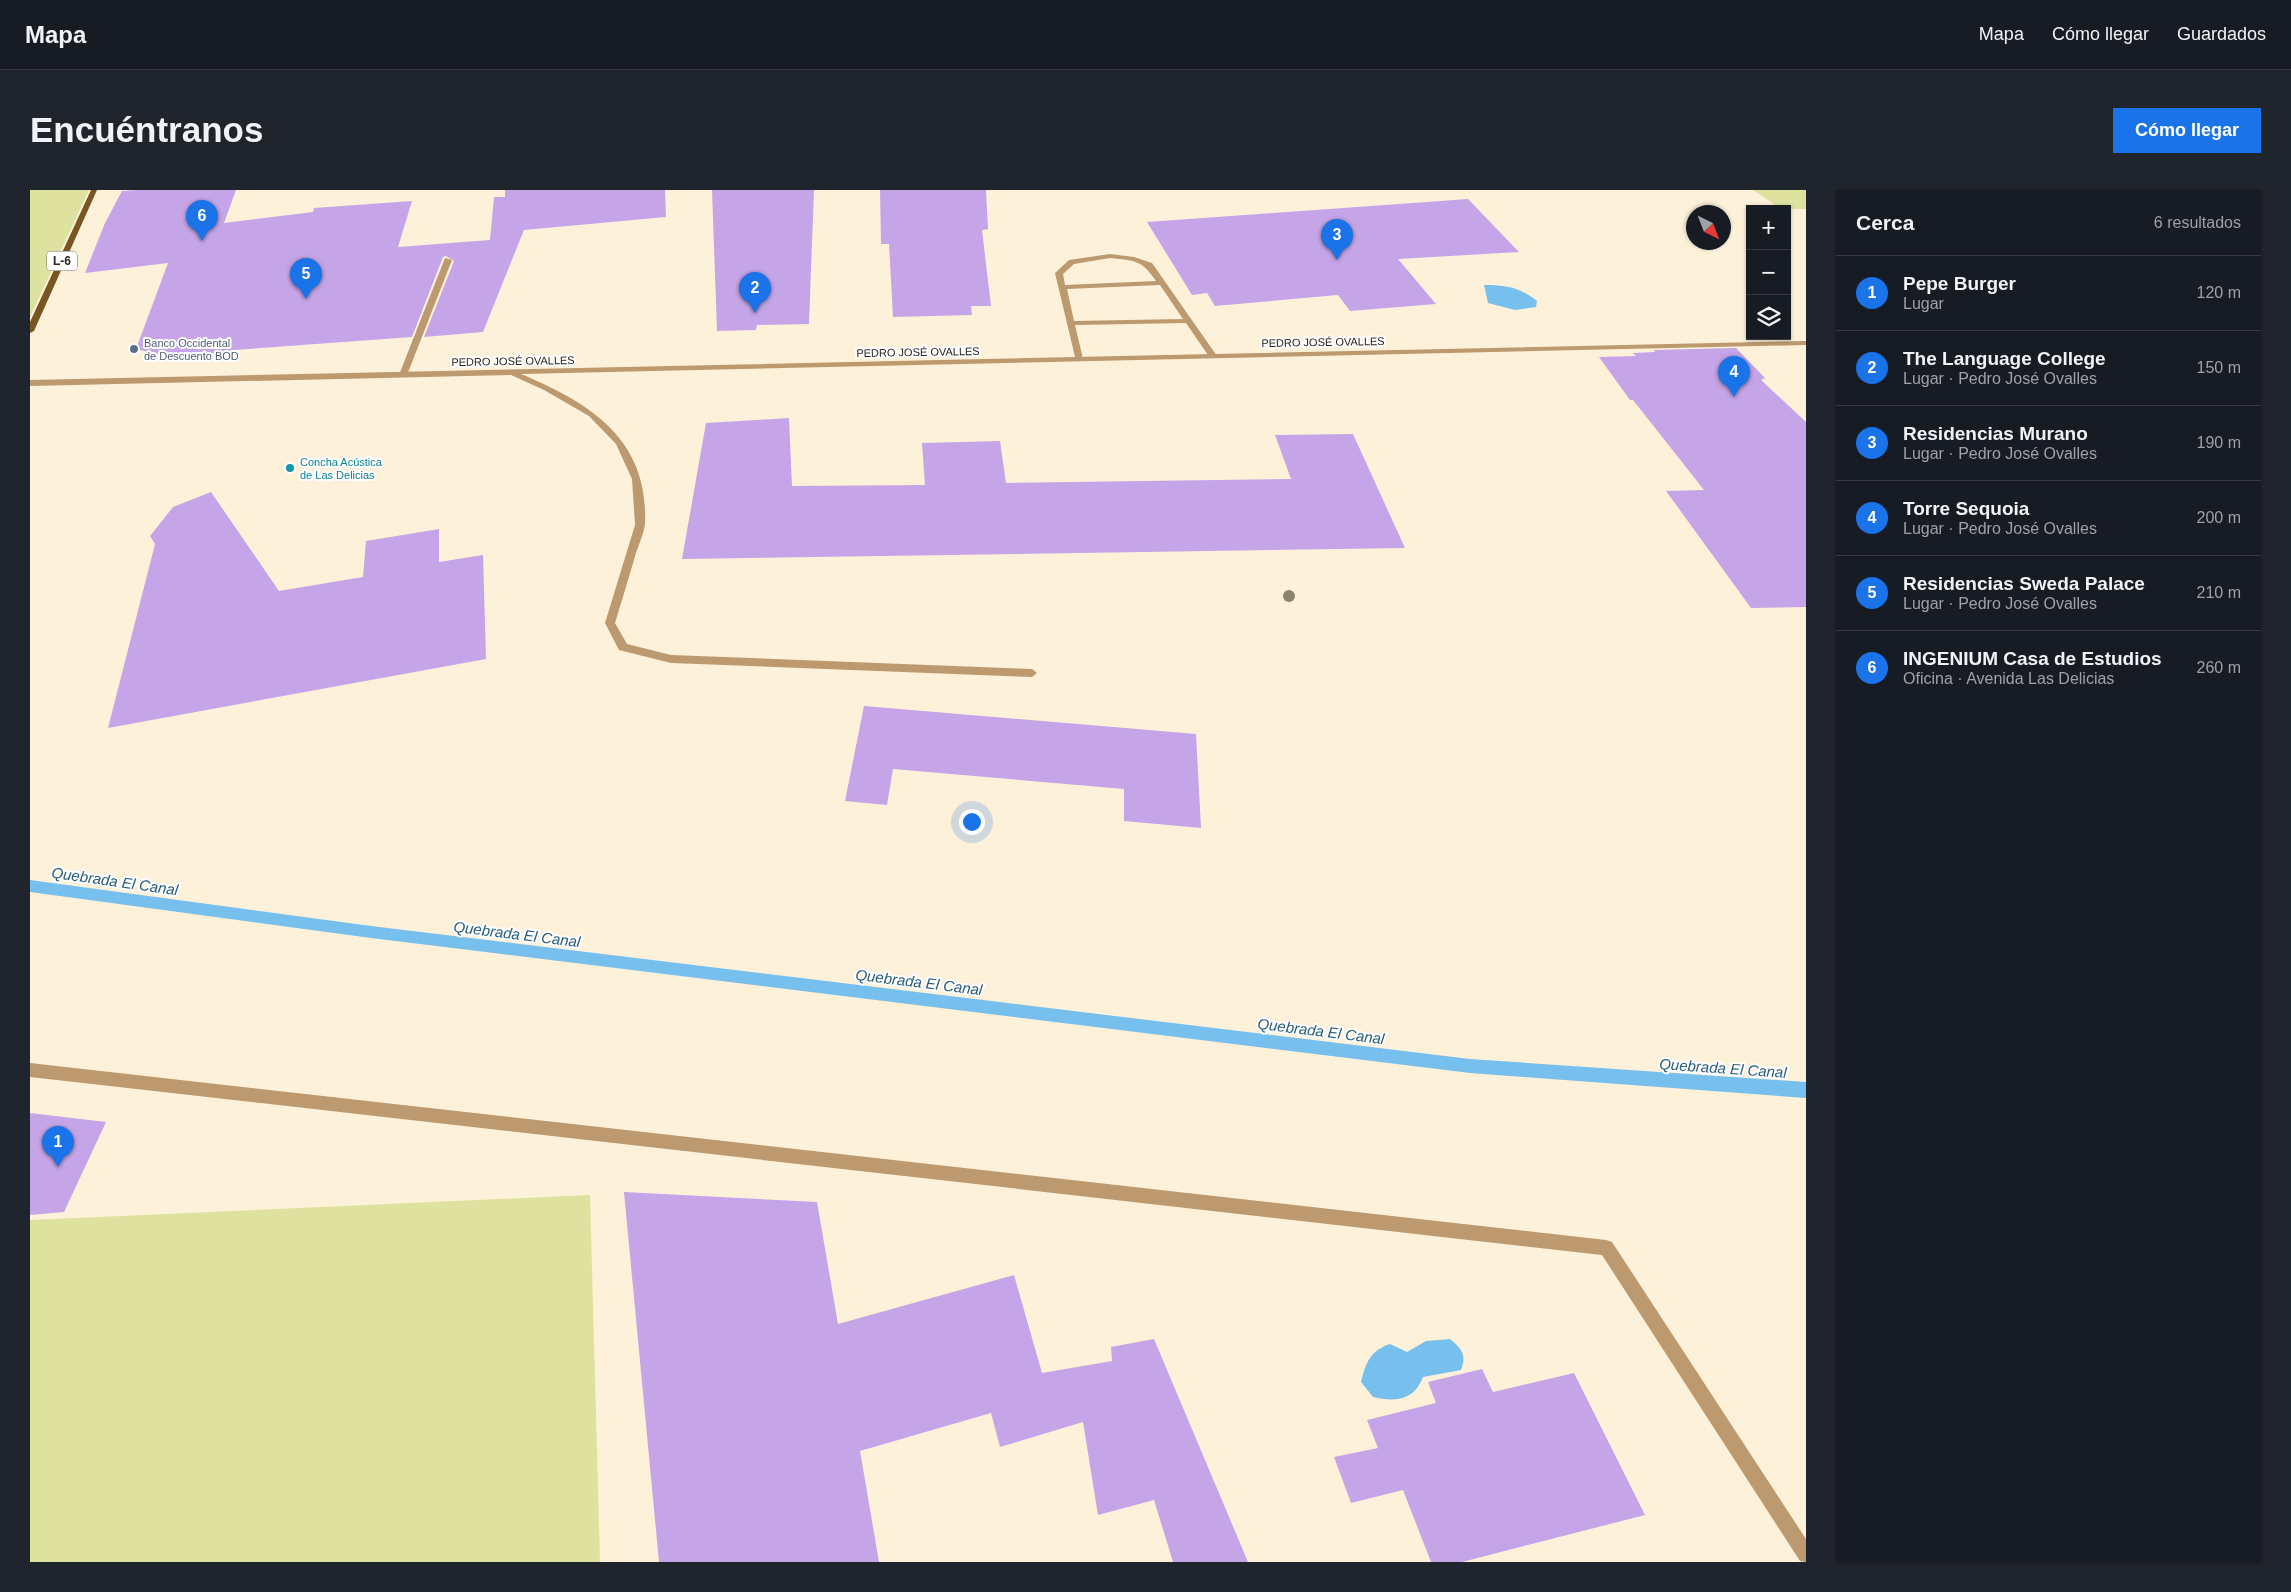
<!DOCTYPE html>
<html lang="es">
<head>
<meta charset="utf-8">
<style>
  :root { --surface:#171b24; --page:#20242c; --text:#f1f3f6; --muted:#9ea1a6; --line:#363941; --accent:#1a73e8 }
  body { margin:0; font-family:Helvetica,sans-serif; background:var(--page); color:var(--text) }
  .controls { position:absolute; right:15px; top:15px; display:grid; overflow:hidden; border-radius:0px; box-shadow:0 1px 4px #0004 }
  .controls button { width:45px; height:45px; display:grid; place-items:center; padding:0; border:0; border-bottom:1px solid var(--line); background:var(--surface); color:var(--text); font:25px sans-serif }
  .compass { position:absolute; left:1656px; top:15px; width:45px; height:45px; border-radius:50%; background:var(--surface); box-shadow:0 1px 4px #0004; rotate:138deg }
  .you { position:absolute; left:941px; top:631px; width:18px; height:18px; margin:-12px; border:4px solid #fff; border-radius:50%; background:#1a73e8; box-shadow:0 0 0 8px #1a73e833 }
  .badge { display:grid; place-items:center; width:32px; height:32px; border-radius:50%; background:var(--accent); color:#fff; font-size:16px; font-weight:700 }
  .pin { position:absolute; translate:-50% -41px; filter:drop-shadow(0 1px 2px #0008) }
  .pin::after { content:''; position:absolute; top:26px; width:18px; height:15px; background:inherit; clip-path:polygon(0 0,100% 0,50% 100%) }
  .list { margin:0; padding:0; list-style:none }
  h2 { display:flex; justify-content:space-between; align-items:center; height:65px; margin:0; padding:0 20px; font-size:21px }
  h2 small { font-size:16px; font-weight:400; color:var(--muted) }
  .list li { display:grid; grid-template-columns:32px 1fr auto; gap:15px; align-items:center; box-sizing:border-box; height:75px; padding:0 20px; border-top:1px solid var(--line) }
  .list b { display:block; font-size:19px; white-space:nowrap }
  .list p { margin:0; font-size:16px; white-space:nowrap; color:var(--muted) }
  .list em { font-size:16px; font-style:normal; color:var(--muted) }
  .icon { flex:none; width:28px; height:28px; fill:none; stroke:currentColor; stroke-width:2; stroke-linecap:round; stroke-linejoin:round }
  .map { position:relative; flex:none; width:1776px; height:1372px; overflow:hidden; border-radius:0px }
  header { display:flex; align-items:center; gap:30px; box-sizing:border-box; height:70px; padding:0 25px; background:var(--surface); border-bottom:1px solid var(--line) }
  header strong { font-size:24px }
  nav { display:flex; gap:28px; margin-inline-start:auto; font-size:18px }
  .intro { display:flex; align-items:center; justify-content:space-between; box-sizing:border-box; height:120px; padding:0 30px }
  h1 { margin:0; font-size:35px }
  .button { padding:12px 22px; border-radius:0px; background:var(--accent); color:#fff; font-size:18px; font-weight:700 }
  main { display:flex; gap:30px; padding:0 30px }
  aside { flex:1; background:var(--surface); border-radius:0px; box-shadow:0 1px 4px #0004 }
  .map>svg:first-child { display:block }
  .green { fill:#dee29f }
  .water { fill:#77bfed }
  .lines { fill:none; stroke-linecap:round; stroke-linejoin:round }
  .stream { fill:#77bfed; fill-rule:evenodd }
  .building { fill:#c5a5e7 }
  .service { fill:#bc996e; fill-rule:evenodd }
  .minor { fill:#bc996e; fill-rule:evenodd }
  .primary { fill:#785523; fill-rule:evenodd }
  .tree { fill:#8b8669 }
  .service-dot { fill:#5c6f8a; stroke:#fff; stroke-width:2 }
  .culture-dot { fill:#0f9aa8; stroke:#fff; stroke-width:2 }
  .labels { text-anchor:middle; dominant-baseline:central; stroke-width:4; stroke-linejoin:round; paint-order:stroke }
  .far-street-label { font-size:11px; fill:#29241c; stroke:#fff }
  .far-service-label { font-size:11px; fill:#4e5e75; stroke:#fff; text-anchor:start }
  .far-culture-label { font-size:11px; fill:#0d838f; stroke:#fff; text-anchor:start }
  .shield { fill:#fff; stroke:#696660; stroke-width:1 }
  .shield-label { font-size:12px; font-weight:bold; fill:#29241c }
  .water-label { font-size:15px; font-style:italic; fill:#265c7c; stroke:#fff }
</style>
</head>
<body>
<header>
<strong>Mapa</strong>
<nav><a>Mapa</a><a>Cómo llegar</a><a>Guardados</a></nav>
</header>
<div class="intro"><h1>Encuéntranos</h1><a class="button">Cómo llegar</a></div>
<main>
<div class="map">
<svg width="1776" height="1372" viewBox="0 0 1776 1372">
  <rect width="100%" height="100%" fill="#fef1da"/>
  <g class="green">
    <polygon points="0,0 59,0 0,127"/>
    <polygon points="1723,0 1776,0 1776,19 1751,19"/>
    <polygon points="560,1005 570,1372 0,1372 0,1030"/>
  </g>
  <g class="water">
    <path d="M1454,95C1474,95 1490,97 1507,111L1506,117L1485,120L1458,113Z"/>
    <path d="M1420,1149C1432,1159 1437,1165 1431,1180L1393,1187C1384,1211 1365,1212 1343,1207L1331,1192C1336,1172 1340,1161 1360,1154L1377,1162L1396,1151Z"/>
  </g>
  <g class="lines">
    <polygon class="stream" points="0,690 341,736 1440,869 1776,892 1776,908 1440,883 341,748 0,702"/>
  </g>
  <g class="building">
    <polygon points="107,0 206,0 194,33 283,22 284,18 382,11 368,57 460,50 464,7 475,7 475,0 635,0 636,27 494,40 453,142 394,147 424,71 416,66 413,67 382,147 204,160 201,163 128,164 106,159 138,73 55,83 75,33 92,1"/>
    <polygon points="682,0 784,0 779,134 727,135 726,140 687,141"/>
    <polygon points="850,0 956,0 958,39 952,40 961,116 941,116 942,125 863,127 859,54 851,54"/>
    <polygon points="1438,9 1489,62 1368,69 1406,114 1320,121 1308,105 1185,116 1177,103 1162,105 1117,32"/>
    <polygon points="1706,158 1735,188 1731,190 1776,232 1776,417 1721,418 1636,301 1674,300 1603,210 1600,210 1569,167 1606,166 1603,163 1625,162 1624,160"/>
    <polygon points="759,228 762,296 895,295 892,253 970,251 976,293 1261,289 1245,245 1323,244 1375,358 652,369 676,233"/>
    <polygon points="181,302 249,401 333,387 336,351 409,339 409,372 453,365 456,469 78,538 125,354 120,346 143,317"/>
    <polygon points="834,516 1166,544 1171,638 1094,631 1094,599 863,579 857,615 815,611"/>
    <polygon points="0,923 76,932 34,1022 0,1025"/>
    <polygon points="594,1002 787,1012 808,1134 984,1085 1012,1183 1082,1171 1081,1157 1124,1149 1218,1372 1143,1372 1124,1310 1068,1325 1053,1232 970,1257 961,1223 830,1261 849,1372 629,1372"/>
    <polygon points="1452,1179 1463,1202 1544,1183 1615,1325 1432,1372 1401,1372 1373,1300 1321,1313 1304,1267 1348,1258 1337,1230 1406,1213 1398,1192"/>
  </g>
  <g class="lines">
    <g class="service">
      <path d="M1080,64L1104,67L1122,73L1187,166L1186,168H1180L1156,133L1045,135L1053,169L1046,171L1025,83L1039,70ZM1080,68C1105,71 1111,69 1126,91L1035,95L1033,84L1044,74ZM1130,95L1153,129L1044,131L1037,99Z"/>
      <polygon points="415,68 422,70 377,185 370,187 369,185"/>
    </g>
    <g class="minor">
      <path d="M1776,151V155L491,184C560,213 619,249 615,334C614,343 609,354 606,363C599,387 592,410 585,433L597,454L641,465L1002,479L1007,483L1002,487L641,473L589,460L575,433L605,335L602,289L586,254L559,226L514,200L481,185L0,196V190Z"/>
      <polygon points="0,873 1576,1050 1582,1052 1776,1349 1776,1372 1770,1371 1572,1065 0,887"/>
    </g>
    <polygon class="primary" points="61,0 67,0 4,141 0,143 0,132"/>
  </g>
  <circle class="tree" cx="1259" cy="406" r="6"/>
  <circle class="service-dot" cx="104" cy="159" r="5"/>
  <circle class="culture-dot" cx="260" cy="278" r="5"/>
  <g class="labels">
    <g class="far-street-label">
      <text transform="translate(1293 152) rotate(-1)">PEDRO JOSÉ OVALLES</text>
      <text transform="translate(888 162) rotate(-1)">PEDRO JOSÉ OVALLES</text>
      <text transform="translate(483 171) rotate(-1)">PEDRO JOSÉ OVALLES</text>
    </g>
    <g class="far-service-label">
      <text x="114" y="153">Banco Occidental<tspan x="114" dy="13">de Descuento BOD</tspan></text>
    </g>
    <g class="far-culture-label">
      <text x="270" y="272">Concha Acústica<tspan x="270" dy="13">de Las Delicias</tspan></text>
    </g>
    <rect class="shield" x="17" y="61.5" width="30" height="19" rx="4"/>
    <g class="shield-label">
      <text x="32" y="71">L-6</text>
    </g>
    <g class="water-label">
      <text transform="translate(85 691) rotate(8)">Quebrada El Canal</text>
      <text transform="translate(487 744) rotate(7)">Quebrada El Canal</text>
      <text transform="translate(889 792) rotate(7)">Quebrada El Canal</text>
      <text transform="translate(1291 841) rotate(7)">Quebrada El Canal</text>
      <text transform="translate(1693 878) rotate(4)">Quebrada El Canal</text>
    </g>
  </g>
</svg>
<div class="controls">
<button>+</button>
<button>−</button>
<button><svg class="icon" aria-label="layers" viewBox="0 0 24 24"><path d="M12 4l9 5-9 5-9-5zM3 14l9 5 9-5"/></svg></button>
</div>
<svg class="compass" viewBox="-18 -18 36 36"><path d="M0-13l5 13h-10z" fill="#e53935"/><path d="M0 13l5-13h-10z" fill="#9ea1a6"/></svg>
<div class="you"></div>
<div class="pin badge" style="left:28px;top:977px">1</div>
<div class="pin badge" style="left:725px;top:123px">2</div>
<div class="pin badge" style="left:1307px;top:70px">3</div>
<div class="pin badge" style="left:1704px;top:207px">4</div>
<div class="pin badge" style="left:276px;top:109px">5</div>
<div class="pin badge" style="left:172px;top:51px">6</div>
</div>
<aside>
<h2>Cerca<small>6 resultados</small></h2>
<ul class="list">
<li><span class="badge">1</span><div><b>Pepe Burger</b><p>Lugar</p></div><em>120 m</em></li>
<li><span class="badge">2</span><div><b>The Language College</b><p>Lugar · Pedro José Ovalles</p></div><em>150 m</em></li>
<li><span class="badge">3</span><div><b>Residencias Murano</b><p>Lugar · Pedro José Ovalles</p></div><em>190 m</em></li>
<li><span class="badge">4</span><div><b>Torre Sequoia</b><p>Lugar · Pedro José Ovalles</p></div><em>200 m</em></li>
<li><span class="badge">5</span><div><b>Residencias Sweda Palace</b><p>Lugar · Pedro José Ovalles</p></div><em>210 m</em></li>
<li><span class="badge">6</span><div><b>INGENIUM Casa de Estudios</b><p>Oficina · Avenida Las Delicias</p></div><em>260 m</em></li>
</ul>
</aside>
</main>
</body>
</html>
